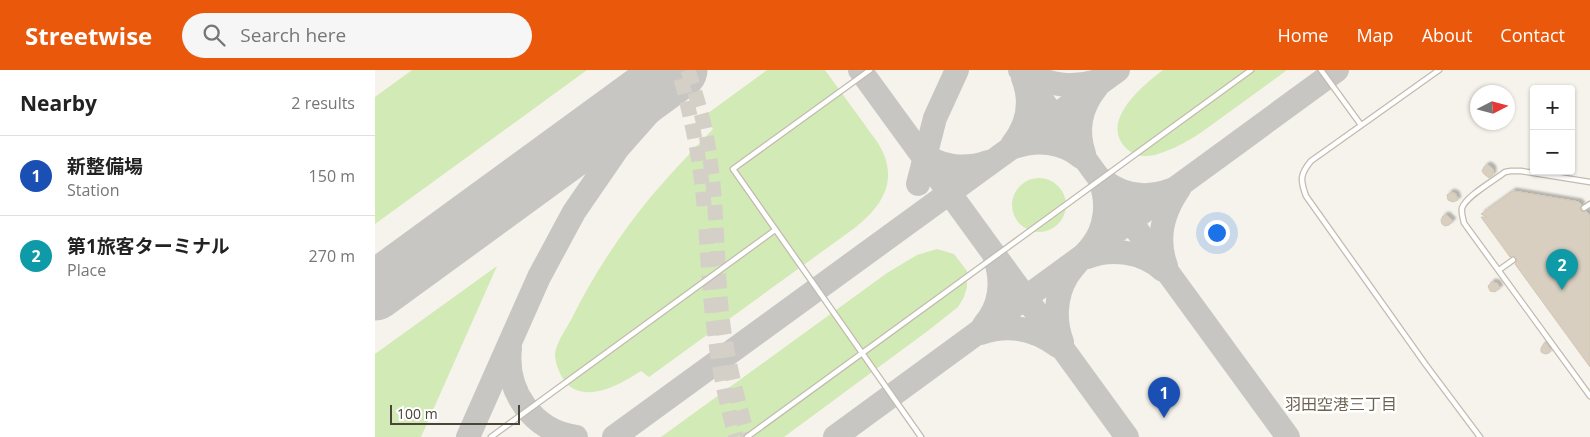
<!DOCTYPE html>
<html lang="en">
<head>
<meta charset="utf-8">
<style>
  :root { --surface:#fff; --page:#f6f6f6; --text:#222; --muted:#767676; --line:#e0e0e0; --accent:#ea580c }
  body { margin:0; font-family:"Open Sans","Noto Sans JP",sans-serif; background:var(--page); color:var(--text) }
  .controls { position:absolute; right:15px; top:15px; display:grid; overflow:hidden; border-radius:5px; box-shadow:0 1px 4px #0004 }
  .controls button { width:45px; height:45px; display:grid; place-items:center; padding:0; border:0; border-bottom:1px solid var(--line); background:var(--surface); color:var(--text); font:25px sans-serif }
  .compass { position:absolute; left:1095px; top:15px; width:45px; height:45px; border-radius:50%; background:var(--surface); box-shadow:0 1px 4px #0004; rotate:84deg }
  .scale { position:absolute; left:15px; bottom:12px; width:130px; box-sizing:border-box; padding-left:5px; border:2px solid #4b4439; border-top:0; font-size:14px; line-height:18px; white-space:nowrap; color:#4b4439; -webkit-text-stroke:4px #fff; paint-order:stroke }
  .you { position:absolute; left:841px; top:162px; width:18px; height:18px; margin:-12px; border:4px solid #fff; border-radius:50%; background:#1a73e8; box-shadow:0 0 0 8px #1a73e833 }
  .badge { display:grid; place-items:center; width:32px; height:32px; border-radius:50%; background:var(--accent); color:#fff; font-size:16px; font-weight:700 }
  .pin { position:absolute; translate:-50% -41px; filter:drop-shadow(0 1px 2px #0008) }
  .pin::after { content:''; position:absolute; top:26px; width:18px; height:15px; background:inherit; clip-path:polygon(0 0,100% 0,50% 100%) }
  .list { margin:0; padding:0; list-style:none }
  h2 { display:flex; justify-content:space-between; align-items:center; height:65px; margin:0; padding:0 20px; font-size:21px }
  h2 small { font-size:16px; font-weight:400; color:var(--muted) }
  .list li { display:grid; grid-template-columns:32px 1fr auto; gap:15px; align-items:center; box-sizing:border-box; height:80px; padding:0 20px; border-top:1px solid var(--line) }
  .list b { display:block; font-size:19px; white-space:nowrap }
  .list p { margin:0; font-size:16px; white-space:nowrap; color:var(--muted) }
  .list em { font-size:16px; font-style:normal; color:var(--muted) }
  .icon { flex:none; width:28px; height:28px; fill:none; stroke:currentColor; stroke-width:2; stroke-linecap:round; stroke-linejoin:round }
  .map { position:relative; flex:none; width:1215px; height:367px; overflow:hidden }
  header { display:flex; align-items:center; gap:30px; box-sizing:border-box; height:70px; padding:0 25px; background:var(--accent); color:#fff }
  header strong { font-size:24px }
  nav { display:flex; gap:28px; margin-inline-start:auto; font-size:18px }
  .search { width:350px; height:45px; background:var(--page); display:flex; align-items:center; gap:12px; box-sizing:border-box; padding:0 18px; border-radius:28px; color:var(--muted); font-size:19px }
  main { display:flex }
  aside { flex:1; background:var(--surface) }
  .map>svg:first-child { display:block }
  .green { fill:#d2eab5 }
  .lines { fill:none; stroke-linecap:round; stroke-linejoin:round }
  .taxiway { stroke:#c8c6c3; stroke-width:24 }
  .runway { stroke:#c8c6c3; stroke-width:59 }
  .building { fill:#d8cfc1; stroke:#d3c7b4; filter:url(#shadow) }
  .trunk-tunnel { stroke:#d4d0c8; stroke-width:15; stroke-dasharray:15 8; stroke-linecap:butt }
  .service-casing { stroke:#c2bbae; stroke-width:7 }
  .service { stroke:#fff; stroke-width:4.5 }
  .labels { text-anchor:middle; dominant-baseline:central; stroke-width:5; stroke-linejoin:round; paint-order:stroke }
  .neighbourhood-label { font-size:16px; fill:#6e6250; stroke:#fff }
</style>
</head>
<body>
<header>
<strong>Streetwise</strong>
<div class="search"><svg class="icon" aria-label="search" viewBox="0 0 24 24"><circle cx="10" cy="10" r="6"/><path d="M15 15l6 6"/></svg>Search here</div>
<nav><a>Home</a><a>Map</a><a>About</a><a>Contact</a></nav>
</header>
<main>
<aside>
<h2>Nearby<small>2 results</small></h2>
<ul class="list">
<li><span class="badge" style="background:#1a4fb4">1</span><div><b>新整備場</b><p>Station</p></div><em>150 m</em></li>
<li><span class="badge" style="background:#0f9aa8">2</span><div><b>第1旅客ターミナル</b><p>Place</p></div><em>270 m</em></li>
</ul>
</aside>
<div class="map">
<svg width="1215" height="367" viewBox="0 0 1215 367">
  <defs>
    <filter id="shadow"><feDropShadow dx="3" dy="-3" stdDeviation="1" flood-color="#0004"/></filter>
  </defs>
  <rect width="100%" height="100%" fill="#f6f3ec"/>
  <g class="green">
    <polygon points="37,0 212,0 0,154 0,27"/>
    <path d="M392,0H450L503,73C524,107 510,134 481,157L274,307L266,301C247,313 221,329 199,319C189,315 180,296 180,284C181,273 191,259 196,250C217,207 244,166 274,129C294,105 316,82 338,59L329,46Z"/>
    <path d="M788,0H912C893,14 873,29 853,43C830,60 808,77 780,85C769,87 760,87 752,79C723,52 768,15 788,0Z"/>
    <circle cx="664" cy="135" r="27"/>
    <polygon points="562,179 579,184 592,201 592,217 589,227 583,237 554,260 409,367 286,367 512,203 542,185"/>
    <polygon points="122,196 46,367 0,367 0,284"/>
  </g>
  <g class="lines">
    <g class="taxiway">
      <polyline points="485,0 752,367"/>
      <polyline points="645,0 913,367"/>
      <path d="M649,0C671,16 700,19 725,10"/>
      <path d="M637,75C653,55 657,31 648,8"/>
      <path d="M639,77C662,69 687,71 706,87"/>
      <path d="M546,81C563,98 591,100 613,92"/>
      <path d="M709,84C701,60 705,38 721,18"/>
      <path d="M728,110C748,126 772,129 796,120"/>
      <polyline points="543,114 560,48 582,0"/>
      <path d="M712,187C737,177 768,182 788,200"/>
      <path d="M791,196C781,169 788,142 804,119"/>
      <path d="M609,255C626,236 628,211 620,188"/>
      <path d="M606,263C634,253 660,259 683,276"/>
      <path d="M687,272C679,251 680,226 692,206C699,195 708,187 716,177C731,159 734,132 725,111"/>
      <path d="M135,278C130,321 158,361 201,367"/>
      <polyline points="93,367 164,207 199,142 243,78 288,27 316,0"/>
      <polyline points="239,367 743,0"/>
      <polyline points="460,367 962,0"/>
    </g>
    <polyline class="runway" points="0,221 303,0"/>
  </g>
  <g class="building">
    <polygon points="1112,95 1115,96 1118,99 1118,105 1114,108 1109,104 1107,101 1109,97"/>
    <polygon points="1138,121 1204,132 1207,135 1205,138 1206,141 1211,141 1215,146 1215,297 1140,194 1142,191 1141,187 1138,186 1135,187 1106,147 1112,147 1106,144"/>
    <polygon points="1076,122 1081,124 1083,130 1078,132 1073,130 1072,125"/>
    <polygon points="1072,145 1078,151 1074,155 1070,156 1067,154 1066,150 1068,146"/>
    <polygon points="1117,212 1122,213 1125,218 1120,222 1115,221 1113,216"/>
    <polygon points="1170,272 1176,280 1174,283 1170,284 1166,282 1166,278"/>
  </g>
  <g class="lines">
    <g class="trunk-tunnel">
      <path d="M313,0C320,23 328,46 332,70C342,125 341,181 346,237C350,281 361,324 373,367"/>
      <path d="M306,9C317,51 326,93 329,136"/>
      <path d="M331,159C335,232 340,296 361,367"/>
    </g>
    <g class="service-casing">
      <g id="service">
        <polyline points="495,0 358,99 546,367"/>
        <polyline points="946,0 986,55"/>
        <path d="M1064,0L936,91C925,104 925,110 931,126L1051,295L1105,367"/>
        <path d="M1215,112L1146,101H1136L1130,102C1120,110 1091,126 1087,138C1086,143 1088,148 1089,153L1215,326"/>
        <polyline points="1209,138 1215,134"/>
        <polyline points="1124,200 1138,190"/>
        <polyline points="116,367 400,160"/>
        <polyline points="372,367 876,0"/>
      </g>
    </g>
    <use href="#service" class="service"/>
  </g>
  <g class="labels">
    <g class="neighbourhood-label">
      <text x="966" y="334">羽田空港三丁目</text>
    </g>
  </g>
</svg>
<div class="controls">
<button>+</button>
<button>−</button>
</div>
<svg class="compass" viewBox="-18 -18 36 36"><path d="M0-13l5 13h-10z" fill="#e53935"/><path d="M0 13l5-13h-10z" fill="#767676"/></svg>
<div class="scale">100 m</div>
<div class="you"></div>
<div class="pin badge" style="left:789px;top:348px;background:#1a4fb4">1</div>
<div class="pin badge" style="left:1187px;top:220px;background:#0f9aa8">2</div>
</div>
</main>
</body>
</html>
